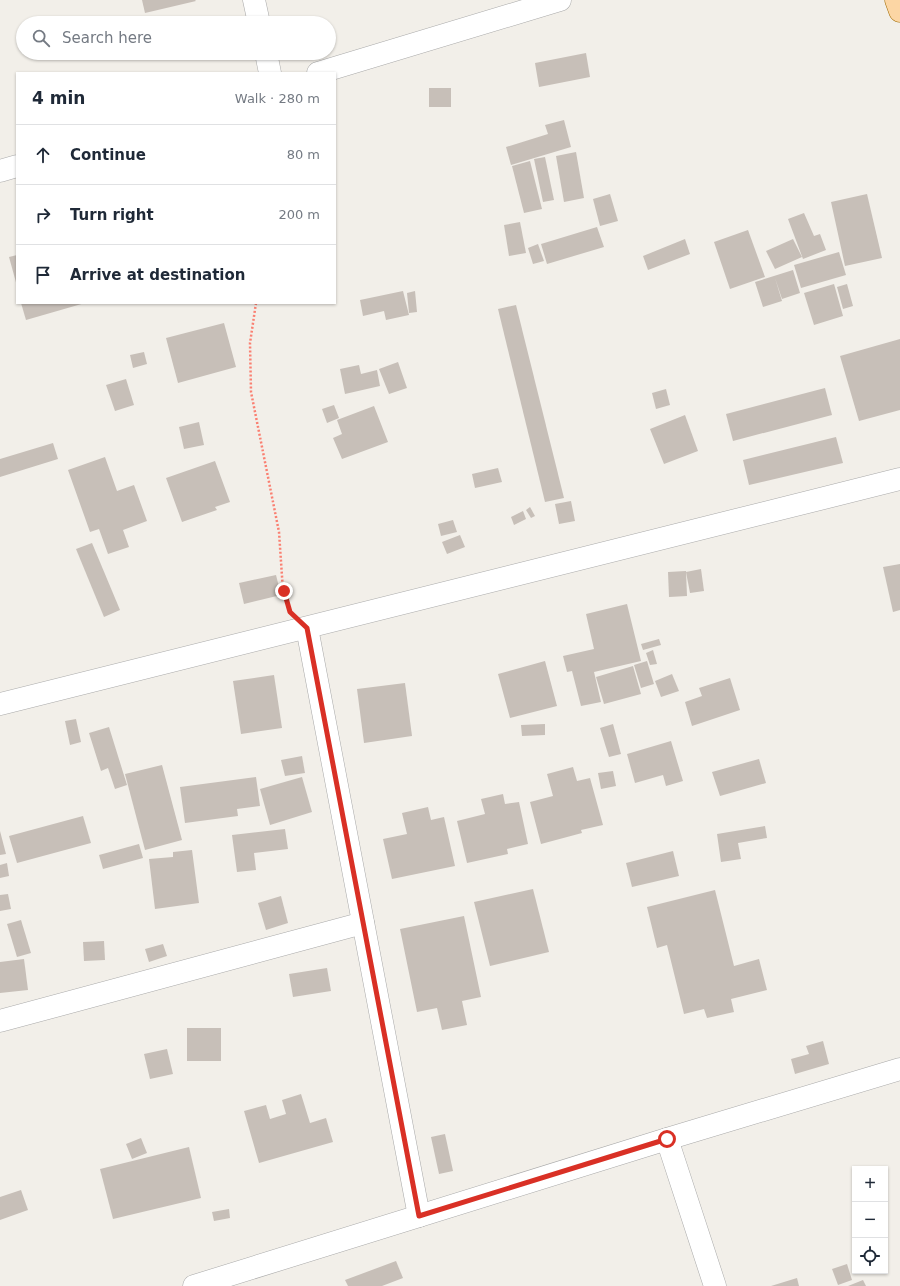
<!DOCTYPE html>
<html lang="en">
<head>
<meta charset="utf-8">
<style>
  :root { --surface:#fff; --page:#f2f2f3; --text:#1f2937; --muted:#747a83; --line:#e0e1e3 }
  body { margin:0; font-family:"DejaVu Sans",sans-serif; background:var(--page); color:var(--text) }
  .controls { position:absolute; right:12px; bottom:12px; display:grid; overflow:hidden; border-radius:0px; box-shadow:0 1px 3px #0004 }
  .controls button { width:36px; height:36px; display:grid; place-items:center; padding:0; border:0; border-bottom:1px solid var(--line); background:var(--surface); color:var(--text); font:20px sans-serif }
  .stop { position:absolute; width:12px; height:12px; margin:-9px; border:3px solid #d93025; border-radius:50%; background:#fff }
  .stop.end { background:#d93025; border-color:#fff; box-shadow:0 1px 4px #0008 }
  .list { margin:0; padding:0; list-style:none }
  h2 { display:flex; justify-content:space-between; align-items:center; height:52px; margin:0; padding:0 16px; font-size:17px }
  h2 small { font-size:13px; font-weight:400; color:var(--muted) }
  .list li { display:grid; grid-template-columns:26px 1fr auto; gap:12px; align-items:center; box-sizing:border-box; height:60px; padding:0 16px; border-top:1px solid var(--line) }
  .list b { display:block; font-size:15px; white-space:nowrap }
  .list em { font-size:13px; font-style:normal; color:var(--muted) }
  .icon { flex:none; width:22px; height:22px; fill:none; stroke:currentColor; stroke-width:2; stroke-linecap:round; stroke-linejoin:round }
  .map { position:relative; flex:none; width:900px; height:1286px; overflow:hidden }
  .search { position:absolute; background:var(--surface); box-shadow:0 1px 3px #0004; left:16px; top:16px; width:320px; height:44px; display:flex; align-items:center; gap:10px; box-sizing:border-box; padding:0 14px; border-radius:22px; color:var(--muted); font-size:15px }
  .panel { position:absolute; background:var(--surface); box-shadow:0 1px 3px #0004; left:16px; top:72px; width:320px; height:232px; border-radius:0px }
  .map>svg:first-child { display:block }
  .building { fill:#c7bfb8 }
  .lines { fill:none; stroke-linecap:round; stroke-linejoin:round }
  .minor-casing { stroke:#a9a9a9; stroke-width:23 }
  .primary-casing { stroke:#a06b00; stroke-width:23 }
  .path { stroke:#fa8072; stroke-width:2.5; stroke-dasharray:2 2; stroke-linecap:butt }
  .minor { stroke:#fff; stroke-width:22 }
  .primary { stroke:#fcd6a4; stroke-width:22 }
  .route { stroke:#d93025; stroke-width:5 }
</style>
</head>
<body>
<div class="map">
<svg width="900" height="1286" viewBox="0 0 900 1286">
  <rect width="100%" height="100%" fill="#f2efe9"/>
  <g class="building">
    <polygon points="142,0 195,0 196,1 145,13"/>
    <polygon points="586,53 590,77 539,87 535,63"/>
    <rect x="429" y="88" width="22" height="19"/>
    <polygon points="564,120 571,147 511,165 506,147 548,134 545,125"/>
    <polygon points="576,152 584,198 564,202 556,156"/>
    <polygon points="545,157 554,200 543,202 534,159"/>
    <polygon points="530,161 542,209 524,213 512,166"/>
    <polygon points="610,194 618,221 600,226 593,199"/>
    <polygon points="867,194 882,258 845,266 831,202"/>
    <polygon points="804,213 814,236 820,234 826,250 803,259 788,219"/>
    <polygon points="520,222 526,253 509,256 504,225"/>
    <polygon points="597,227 604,247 547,264 541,244"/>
    <polygon points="748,230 765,277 730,289 714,242"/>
    <polygon points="685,239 690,254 648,270 643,256"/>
    <polygon points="793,239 802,257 775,269 766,251"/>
    <polygon points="538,244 544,261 533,264 528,248"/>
    <polygon points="839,252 846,275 801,288 794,265"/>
    <polygon points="17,255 17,286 9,257"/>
    <polygon points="793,270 800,293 782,299 775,278 782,301 763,307 755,282"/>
    <polygon points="834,284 843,316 814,325 804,293"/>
    <polygon points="847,284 853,306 843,309 837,287"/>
    <polygon points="403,291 409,315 386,320 384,311 363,316 360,300"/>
    <polygon points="415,291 417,312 409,313 407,293"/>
    <polygon points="21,303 85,303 26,320"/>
    <polygon points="516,305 564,498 545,502 498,309"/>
    <polygon points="224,323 236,367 178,383 166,338"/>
    <polygon points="900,339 900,410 859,421 840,356"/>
    <polygon points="144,352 147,364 133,368 130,355"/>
    <polygon points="398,362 407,388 389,394 379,369"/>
    <polygon points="359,365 361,374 377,370 380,386 345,394 340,369"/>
    <polygon points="126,379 134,405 115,411 106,385"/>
    <polygon points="825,388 832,415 733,441 726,414"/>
    <polygon points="666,389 670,405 656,409 652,393"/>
    <polygon points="334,405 339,418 327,423 322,409"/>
    <polygon points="374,406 388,442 342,459 333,438 342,434 337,420"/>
    <polygon points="685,415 698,451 664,464 650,429"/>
    <polygon points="199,422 204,445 184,449 179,427"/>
    <polygon points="836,437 843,463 749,485 743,460"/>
    <polygon points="53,443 58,459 0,477 0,459"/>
    <polygon points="105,457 117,491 134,485 147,521 123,530 129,547 108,554 99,529 90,532 68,470"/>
    <polygon points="215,461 230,502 215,507 217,510 182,522 166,478"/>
    <polygon points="498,468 502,482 475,488 472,474"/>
    <polygon points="571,501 575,521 559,524 555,504"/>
    <polygon points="530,507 535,516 531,518 526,510"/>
    <polygon points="523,511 526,519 514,525 511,517"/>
    <polygon points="453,520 457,532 441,536 438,524"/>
    <polygon points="460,535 465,547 447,554 442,542"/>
    <polygon points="92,543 120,610 104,617 76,549"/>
    <polygon points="900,564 900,610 893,612 883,567"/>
    <polygon points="701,569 704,591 690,593 686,572"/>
    <polygon points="686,571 687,596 669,597 668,572"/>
    <polygon points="276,575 281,595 244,604 239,583"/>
    <polygon points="627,604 641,661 594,672 601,702 581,706 572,671 567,672 563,656 594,649 586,614"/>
    <polygon points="659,639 661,645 643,650 641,644"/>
    <polygon points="653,650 657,664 650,665 646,653"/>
    <polygon points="545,661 557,706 510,718 498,674"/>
    <polygon points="647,661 654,684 641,688 634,665"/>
    <polygon points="633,666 641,694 604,704 596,677"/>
    <polygon points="672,674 679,691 661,697 655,681"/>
    <polygon points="274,675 282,728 241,734 233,681"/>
    <polygon points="730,678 740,710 692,726 685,702 702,696 699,688"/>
    <polygon points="405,683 412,736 364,743 357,689"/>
    <polygon points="76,719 81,742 70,745 65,721"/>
    <polygon points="545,724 545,735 522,736 521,725"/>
    <polygon points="613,724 621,754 609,757 600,728"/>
    <polygon points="109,727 127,785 115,789 108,768 101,771 89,733"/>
    <polygon points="671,741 683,781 666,786 663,775 635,783 627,754"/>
    <polygon points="302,756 305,773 285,776 281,760"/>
    <polygon points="759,759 766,783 720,796 712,772"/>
    <polygon points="162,765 182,840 145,850 125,774"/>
    <polygon points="573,767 577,781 590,778 603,825 581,830 582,833 541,844 530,802 553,796 547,774"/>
    <polygon points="613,771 616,786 601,789 598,773"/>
    <polygon points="256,777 260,806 237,809 238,816 185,823 180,787"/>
    <polygon points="302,777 312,812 270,825 260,789"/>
    <polygon points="503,794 505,804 519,802 528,844 507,849 508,854 467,863 457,821 485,814 481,799"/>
    <polygon points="428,807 431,820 444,817 455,866 392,879 383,839 407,834 402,813"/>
    <polygon points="83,816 91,843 17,863 9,836"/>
    <polygon points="765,826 767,838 738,843 741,859 721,862 717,834"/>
    <polygon points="285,829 288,849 254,853 256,870 237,872 232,835"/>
    <polygon points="0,831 6,854 0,855"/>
    <polygon points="139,844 143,858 103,869 99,855"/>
    <polygon points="192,850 199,903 155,909 149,859 173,857 173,852"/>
    <polygon points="673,851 679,876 632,887 626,863"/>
    <polygon points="7,863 9,876 0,878 0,865"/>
    <polygon points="533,889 549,952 490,966 474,902"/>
    <polygon points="715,890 734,966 759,959 767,990 731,999 734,1012 707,1018 704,1009 684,1014 667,945 657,948 647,907"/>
    <polygon points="8,894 11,909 0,911 0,895"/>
    <polygon points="281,896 288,923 266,930 258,903"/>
    <polygon points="464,916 481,997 462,1001 467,1025 442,1030 437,1008 417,1012 400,929"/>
    <polygon points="21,920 31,953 17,957 7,924"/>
    <polygon points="104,941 105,960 84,961 83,942"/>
    <polygon points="163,944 167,956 149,962 145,949"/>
    <polygon points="24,959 28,990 0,993 0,962"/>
    <polygon points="327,968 331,991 293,997 289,974"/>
    <rect x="187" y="1028" width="34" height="33"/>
    <polygon points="823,1041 829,1064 795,1074 791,1059 809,1054 806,1046"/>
    <polygon points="167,1049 173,1074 150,1079 144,1054"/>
    <polygon points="301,1094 310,1123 326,1118 333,1142 259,1163 244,1111 266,1105 270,1119 286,1114 282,1100"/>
    <polygon points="445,1134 453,1171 439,1174 431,1137"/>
    <polygon points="141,1138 147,1153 132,1159 126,1144"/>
    <polygon points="189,1147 201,1198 113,1219 100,1169"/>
    <polygon points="21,1190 28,1210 0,1220 0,1197"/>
    <polygon points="229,1209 230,1218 214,1221 212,1212"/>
    <polygon points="396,1261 403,1278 382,1286 348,1286 345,1280"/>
    <polygon points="847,1264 852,1280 838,1285 832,1269"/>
    <polygon points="797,1278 799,1286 771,1286"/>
    <polygon points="863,1280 866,1286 848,1286"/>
  </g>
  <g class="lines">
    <g class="minor-casing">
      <g id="minor">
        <polyline points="254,0 259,23"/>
        <polyline points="266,53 270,73"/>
        <polyline points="318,73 560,0"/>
        <polyline points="0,171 17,166"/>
        <polyline points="307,628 419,1216"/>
        <polyline points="0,704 900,479"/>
        <polyline points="0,1021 363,923"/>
        <polyline points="667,1139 715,1286"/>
        <polyline points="194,1286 667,1139 900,1069"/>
      </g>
    </g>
    <g class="primary-casing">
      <polyline id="primary" points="896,0 900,11"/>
    </g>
    <polyline class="path" points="256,303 250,343 251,392 279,532 283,591 290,610"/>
    <use href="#minor" class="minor"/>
    <use href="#primary" class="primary"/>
  </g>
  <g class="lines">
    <polyline class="route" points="284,591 290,612 307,628 419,1216 667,1139"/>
  </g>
</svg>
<div class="controls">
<button>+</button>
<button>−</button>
<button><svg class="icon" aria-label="locate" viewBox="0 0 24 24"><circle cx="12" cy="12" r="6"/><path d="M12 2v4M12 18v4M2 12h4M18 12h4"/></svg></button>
</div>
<div class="stop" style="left:667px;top:1139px"></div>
<div class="stop end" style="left:284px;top:591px"></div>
<div class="search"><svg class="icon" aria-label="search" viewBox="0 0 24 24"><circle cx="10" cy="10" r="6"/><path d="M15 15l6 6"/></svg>Search here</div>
<section class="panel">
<h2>4 min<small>Walk · 280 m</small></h2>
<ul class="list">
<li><svg class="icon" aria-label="ahead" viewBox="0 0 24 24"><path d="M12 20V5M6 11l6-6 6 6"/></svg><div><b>Continue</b></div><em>80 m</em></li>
<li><svg class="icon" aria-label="right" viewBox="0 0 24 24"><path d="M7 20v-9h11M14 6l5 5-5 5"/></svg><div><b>Turn right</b></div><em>200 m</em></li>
<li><svg class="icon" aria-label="arrive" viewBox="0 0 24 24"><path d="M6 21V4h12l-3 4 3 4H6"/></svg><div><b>Arrive at destination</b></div></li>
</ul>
</section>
</div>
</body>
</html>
